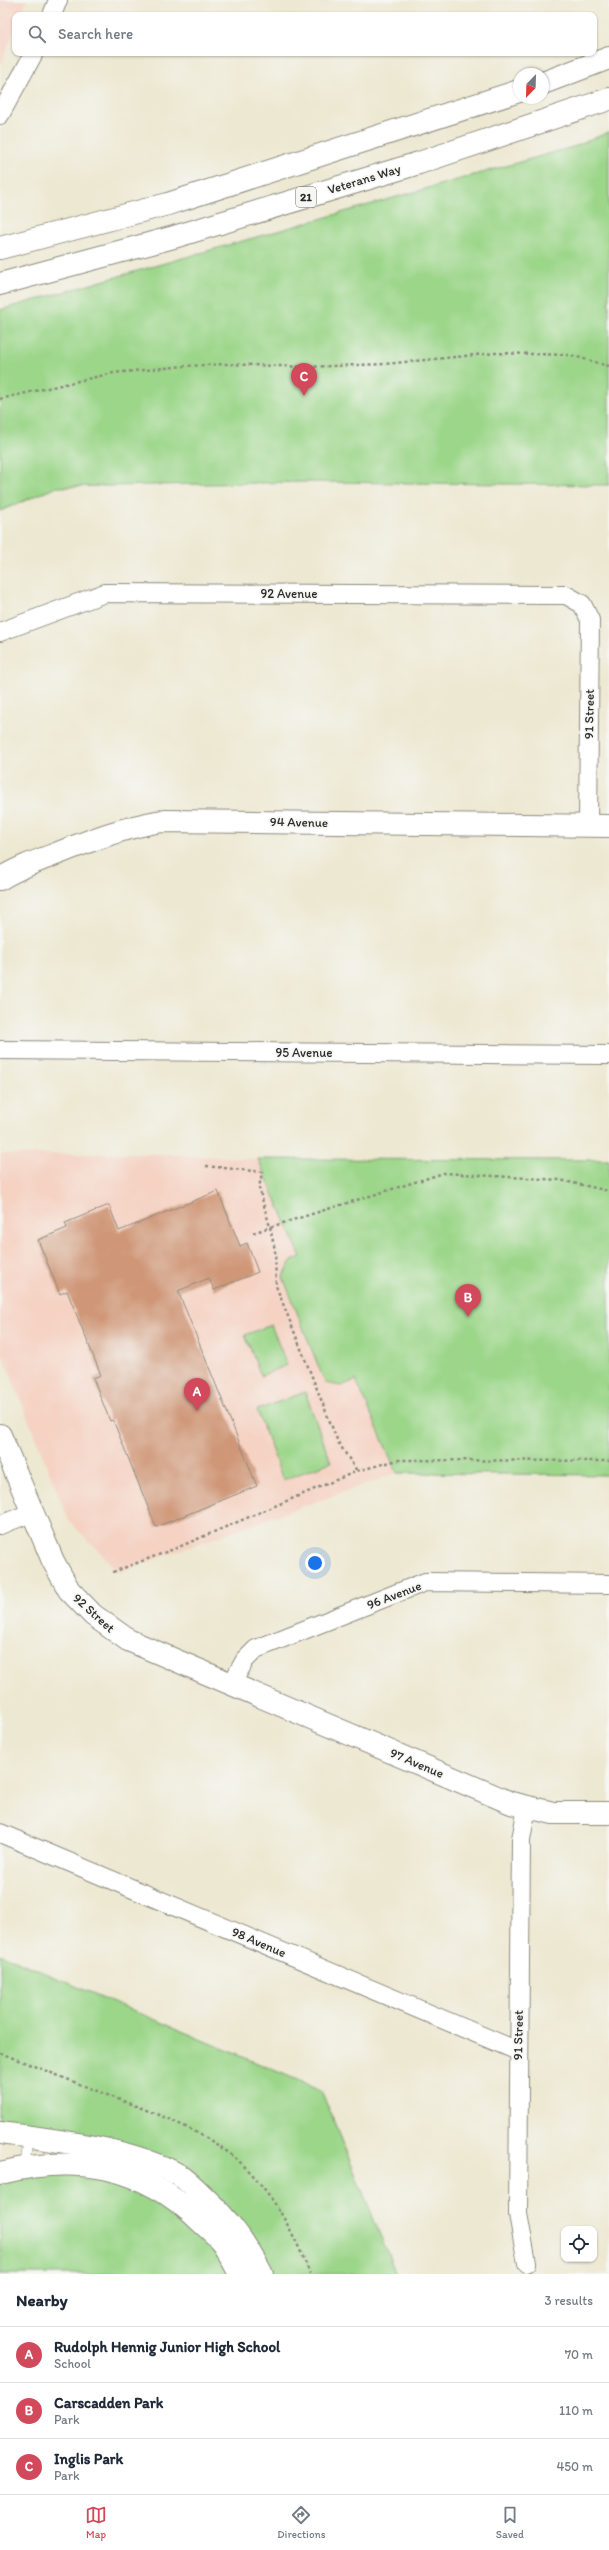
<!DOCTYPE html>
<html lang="en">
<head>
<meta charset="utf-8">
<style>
  :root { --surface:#fff; --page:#f6f6f7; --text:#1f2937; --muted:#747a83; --line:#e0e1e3; --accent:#d1495b }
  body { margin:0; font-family:Itim,sans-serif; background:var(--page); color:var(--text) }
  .controls { position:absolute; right:12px; bottom:12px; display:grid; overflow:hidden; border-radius:8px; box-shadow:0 1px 3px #0004 }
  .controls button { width:36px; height:36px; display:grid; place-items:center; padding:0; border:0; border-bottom:1px solid var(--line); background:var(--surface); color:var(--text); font:20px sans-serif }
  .compass { position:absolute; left:513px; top:68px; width:36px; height:36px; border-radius:50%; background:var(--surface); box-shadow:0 1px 3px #0004; rotate:203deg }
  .you { position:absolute; left:315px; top:1563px; width:14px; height:14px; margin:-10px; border:3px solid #fff; border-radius:50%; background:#1a73e8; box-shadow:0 0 0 6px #1a73e833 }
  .badge { display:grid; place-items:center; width:26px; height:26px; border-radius:50%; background:var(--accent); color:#fff; font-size:13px; font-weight:700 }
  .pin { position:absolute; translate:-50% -33px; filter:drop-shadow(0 1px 2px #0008) }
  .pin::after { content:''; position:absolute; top:21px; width:14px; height:12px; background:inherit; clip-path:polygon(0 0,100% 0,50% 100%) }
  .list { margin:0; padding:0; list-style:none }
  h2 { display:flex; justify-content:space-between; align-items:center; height:52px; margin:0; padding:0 16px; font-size:17px }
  h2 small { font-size:13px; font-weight:400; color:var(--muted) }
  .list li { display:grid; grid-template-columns:26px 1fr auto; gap:12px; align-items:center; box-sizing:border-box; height:56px; padding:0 16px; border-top:1px solid var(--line) }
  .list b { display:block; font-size:15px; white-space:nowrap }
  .list p { margin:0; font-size:13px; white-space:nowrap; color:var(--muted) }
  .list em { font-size:13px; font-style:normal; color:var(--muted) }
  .icon { flex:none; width:22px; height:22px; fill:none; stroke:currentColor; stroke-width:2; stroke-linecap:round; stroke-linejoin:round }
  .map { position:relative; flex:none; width:609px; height:2274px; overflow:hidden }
  .search { position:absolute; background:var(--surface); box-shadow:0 1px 3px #0004; left:12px; right:12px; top:12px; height:44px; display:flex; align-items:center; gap:10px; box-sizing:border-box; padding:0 14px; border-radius:8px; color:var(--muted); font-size:15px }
  .sheet { height:220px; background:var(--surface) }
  nav { display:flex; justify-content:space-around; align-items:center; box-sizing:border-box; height:56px; border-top:1px solid var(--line); background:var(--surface); font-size:11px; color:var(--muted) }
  nav a { display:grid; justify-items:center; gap:2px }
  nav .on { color:var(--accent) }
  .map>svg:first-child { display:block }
  .built { fill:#f5d2c2 }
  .green { fill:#9bd689; stroke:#63805a }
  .building { fill:#cf9677 }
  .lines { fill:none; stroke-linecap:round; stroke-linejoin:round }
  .service-casing { stroke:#8c8a7e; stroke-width:10 }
  .minor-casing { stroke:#8c8a7e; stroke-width:20 }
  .tertiary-casing { stroke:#8c8a7e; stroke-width:24 }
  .primary-casing { stroke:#8c8a7e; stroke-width:24 }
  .path { stroke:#8c8a7e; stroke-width:2.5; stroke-dasharray:3 3; stroke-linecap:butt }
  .service { stroke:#fff; stroke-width:9 }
  .minor { stroke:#fff; stroke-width:18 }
  .tertiary { stroke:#fff; stroke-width:22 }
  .primary { stroke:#fff; stroke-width:22 }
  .labels { text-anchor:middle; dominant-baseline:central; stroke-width:3.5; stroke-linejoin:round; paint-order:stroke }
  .shield { fill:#f6f6f2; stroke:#686867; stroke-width:1 }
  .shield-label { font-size:12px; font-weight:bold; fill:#2b2b2b }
  .street-label { font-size:13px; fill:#2b2b2b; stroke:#f6f6f2 }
</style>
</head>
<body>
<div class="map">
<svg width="609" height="2274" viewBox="0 0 609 2274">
  <rect width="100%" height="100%" fill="#f6f6f2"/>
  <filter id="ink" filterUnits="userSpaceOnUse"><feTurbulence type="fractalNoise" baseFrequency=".025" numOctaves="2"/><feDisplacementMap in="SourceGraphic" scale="8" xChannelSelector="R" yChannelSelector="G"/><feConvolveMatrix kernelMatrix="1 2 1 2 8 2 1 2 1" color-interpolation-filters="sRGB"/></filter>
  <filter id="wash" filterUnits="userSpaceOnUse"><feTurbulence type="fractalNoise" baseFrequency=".012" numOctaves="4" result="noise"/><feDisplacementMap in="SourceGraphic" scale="16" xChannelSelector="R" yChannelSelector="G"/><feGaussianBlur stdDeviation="0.9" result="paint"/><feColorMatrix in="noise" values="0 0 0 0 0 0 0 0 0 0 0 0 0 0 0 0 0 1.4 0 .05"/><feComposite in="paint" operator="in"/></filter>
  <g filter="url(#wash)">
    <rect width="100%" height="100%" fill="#ede8d1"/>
    <g class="built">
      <polygon points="0,0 27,0 21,15 15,15 15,29 0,66"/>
      <polygon points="0,1154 160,1154 258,1159 397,1473 119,1572 69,1521 0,1348"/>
    </g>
    <g class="green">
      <polygon points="609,132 609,485 306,482 57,487 0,511 0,310 576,146"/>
      <polygon points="258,1159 609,1160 609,1475 397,1473 356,1380 341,1386 325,1383 283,1277 291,1261 301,1257"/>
      <polygon points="271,1325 287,1365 261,1376 245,1335"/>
      <polygon points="305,1392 331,1462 283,1480 257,1410"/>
      <polygon points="0,1954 321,2090 396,2274 273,2274 262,2247 241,2221 205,2187 0,2124"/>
      <polygon points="27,2172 87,2174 139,2187 203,2231 230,2274 0,2274 0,2181"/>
    </g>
    <g id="blocks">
      <polygon class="building" points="218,1191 240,1246 247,1243 258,1272 214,1290 209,1278 178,1291 257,1486 156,1527 113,1420 110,1421 93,1378 101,1375 67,1291 60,1294 38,1240 67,1228 65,1223 109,1205 119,1231"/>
    </g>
  </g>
  <g filter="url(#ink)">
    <use href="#blocks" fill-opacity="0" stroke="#8c8a7e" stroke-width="1"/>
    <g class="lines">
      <g class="service-casing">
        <polyline id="service" points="25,2167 28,2137"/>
      </g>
      <g class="minor-casing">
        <g id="minor">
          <polyline points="52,15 58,0"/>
          <polyline points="0,115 34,53"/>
          <polyline points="0,632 105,593 566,595 582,604 590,620 588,826"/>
          <polyline points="0,1050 609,1055"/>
          <polyline points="0,1525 31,1513"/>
          <polyline points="231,1685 245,1660 256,1649 425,1582 609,1584"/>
          <polyline points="527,1808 521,1839 518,2214 527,2263"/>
          <polyline points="0,1833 518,2051"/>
        </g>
      </g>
      <g class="tertiary-casing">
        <g id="tertiary">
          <path d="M0,879C17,868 37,861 56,854C91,840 125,827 162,821L609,826"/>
          <polyline points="0,1435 53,1561 69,1590 93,1615 128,1640 511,1803 553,1813 609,1813"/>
        </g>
      </g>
      <g class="primary-casing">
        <g id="primary">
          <polyline points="543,83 609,58"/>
          <polyline points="0,248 168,204 519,91"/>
          <polyline points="0,284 174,237 419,163 609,99"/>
          <path d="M0,2133C54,2140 131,2148 179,2175C187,2180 195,2188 202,2195C230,2221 244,2241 262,2274"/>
          <path d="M0,2173C76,2154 143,2165 200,2221C207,2228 216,2234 222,2242C229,2252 234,2264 240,2274"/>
        </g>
      </g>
      <g class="path">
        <polyline points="0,399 113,373 185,366 226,364 305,367 385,364 495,353 570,355 609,366"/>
        <polyline points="206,1166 262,1172 259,1188 270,1227 444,1173 560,1180 609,1191"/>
        <polyline points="253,1233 270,1227 275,1250 276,1286 338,1442 357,1471"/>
        <polyline points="113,1572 174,1549 357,1471 398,1460 609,1461"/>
        <path d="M0,2053C37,2067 74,2082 110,2096C156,2114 208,2131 244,2166C274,2195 295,2235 310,2274"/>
      </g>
      <use href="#service" class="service"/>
      <use href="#minor" class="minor"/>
      <use href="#tertiary" class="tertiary"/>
      <use href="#primary" class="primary"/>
    </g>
  </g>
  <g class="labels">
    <rect class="shield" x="296" y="187" width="20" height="20" rx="3"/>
    <g class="shield-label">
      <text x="306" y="197">21</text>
    </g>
    <g class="street-label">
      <text transform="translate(364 179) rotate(-17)">Veterans Way</text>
      <text x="289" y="593">92 Avenue</text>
      <text transform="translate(589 714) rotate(-89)">91 Street</text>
      <text transform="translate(299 822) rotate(1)">94 Avenue</text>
      <text x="304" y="1052">95 Avenue</text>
      <text transform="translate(394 1595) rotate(-21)">96 Avenue</text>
      <text transform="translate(94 1613) rotate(42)">92 Street</text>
      <text transform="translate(417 1763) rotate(23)">97 Avenue</text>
      <text transform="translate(259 1942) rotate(23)">98 Avenue</text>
      <text transform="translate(518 2035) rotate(-89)">91 Street</text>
    </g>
  </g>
</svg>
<div class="controls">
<button><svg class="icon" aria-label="locate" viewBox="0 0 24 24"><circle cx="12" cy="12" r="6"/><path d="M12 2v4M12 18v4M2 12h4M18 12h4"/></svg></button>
</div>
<svg class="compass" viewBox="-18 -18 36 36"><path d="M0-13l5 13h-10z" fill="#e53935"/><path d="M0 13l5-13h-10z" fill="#747a83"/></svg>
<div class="you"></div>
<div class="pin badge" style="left:197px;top:1411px">A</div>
<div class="pin badge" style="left:468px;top:1317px">B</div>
<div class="pin badge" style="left:304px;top:396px">C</div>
<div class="search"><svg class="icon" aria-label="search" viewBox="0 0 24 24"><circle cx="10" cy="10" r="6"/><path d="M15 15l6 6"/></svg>Search here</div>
</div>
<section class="sheet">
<h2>Nearby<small>3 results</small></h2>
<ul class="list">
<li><span class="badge">A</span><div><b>Rudolph Hennig Junior High School</b><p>School</p></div><em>70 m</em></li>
<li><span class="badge">B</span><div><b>Carscadden Park</b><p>Park</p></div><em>110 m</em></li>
<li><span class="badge">C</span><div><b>Inglis Park</b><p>Park</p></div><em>450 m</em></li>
</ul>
</section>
<nav>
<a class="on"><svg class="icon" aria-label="map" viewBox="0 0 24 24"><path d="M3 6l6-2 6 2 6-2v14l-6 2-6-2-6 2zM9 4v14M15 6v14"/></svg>Map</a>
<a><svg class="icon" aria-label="directions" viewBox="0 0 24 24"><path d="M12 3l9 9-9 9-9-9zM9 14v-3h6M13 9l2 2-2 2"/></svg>Directions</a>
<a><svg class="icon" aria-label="saved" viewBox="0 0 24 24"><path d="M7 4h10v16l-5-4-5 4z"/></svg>Saved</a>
</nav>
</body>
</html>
